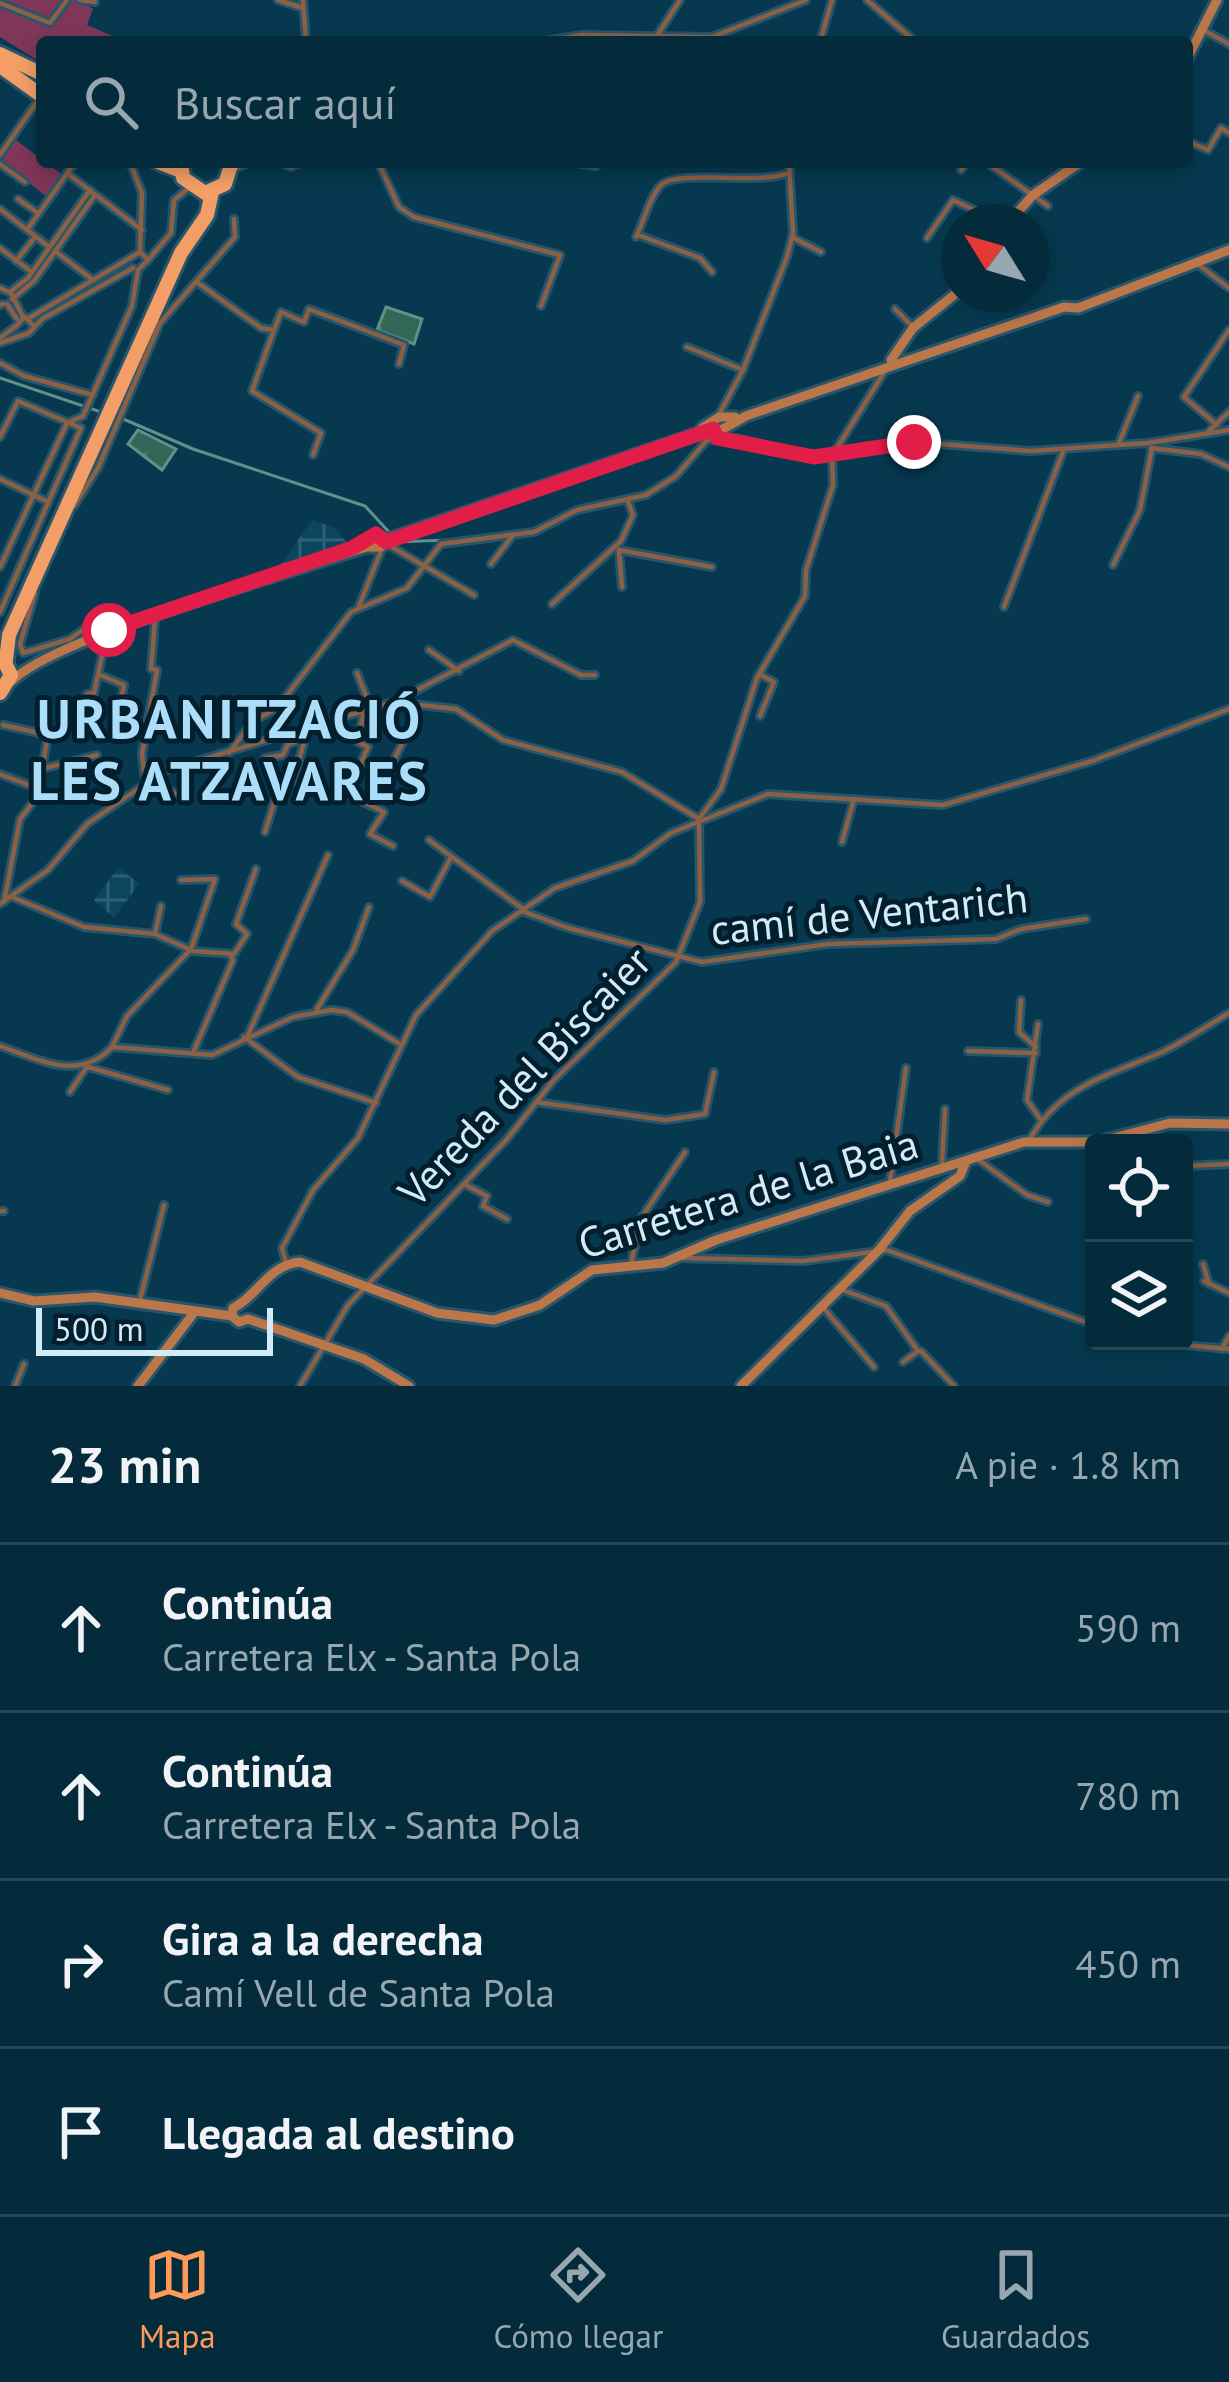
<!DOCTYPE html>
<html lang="es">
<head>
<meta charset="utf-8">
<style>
  :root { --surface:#042b3c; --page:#123747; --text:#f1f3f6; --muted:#97a7af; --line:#254756; --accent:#fe9b58 }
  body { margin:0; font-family:"PT Sans",sans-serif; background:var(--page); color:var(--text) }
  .controls { position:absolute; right:36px; bottom:36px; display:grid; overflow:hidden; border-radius:12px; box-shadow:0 6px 18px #0003 }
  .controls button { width:108px; height:108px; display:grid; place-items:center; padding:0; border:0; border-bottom:3px solid var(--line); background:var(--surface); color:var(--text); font:60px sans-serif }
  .compass { position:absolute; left:941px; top:204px; width:108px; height:108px; border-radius:50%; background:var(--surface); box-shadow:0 6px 18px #0003; rotate:307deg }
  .scale { position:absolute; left:36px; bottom:30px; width:237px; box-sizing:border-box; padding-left:12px; border:6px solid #d3ebf9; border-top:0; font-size:33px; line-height:42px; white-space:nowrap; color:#d3ebf9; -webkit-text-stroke:9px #031f2d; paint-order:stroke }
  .stop { position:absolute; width:36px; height:36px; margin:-27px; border:9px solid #e11d48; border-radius:50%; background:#fff }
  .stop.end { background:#e11d48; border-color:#fff; box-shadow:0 3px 12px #0008 }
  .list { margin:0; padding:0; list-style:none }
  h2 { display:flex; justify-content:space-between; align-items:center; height:156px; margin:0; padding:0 48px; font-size:51px }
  h2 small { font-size:39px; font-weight:400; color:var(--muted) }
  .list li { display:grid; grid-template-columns:78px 1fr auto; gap:36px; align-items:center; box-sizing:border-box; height:168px; padding:0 48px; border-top:3px solid var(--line) }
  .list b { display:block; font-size:45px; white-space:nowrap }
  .list p { margin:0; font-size:39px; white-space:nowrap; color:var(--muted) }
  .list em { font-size:39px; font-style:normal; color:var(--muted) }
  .icon { flex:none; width:66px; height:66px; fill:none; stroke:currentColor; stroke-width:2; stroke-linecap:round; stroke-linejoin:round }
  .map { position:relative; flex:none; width:1229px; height:1386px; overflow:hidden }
  .search { position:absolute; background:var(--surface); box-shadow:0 6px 18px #0003; left:36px; right:36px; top:36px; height:132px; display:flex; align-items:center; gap:30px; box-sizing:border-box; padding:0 42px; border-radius:12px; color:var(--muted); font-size:45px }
  .sheet { height:828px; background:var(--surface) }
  nav { display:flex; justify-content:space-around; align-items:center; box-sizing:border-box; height:168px; border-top:3px solid var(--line); background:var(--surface); font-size:33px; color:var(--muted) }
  nav a { display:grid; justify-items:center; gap:6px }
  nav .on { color:var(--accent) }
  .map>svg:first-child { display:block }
  .industrial { fill:url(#industrial-grid) }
  .green { fill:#7f3658 }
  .water { fill:url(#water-ripples); stroke:#628f88; stroke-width:3 }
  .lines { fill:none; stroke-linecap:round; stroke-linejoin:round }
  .stream { stroke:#628f88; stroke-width:3 }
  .street-casing { stroke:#27556b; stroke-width:10 }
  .secondary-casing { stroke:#27556b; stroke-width:15 }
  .highway-casing { stroke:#27556b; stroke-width:20 }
  .street { stroke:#8b6044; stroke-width:4.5 }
  .secondary { stroke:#bb7649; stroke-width:9 }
  .highway { stroke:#f39e66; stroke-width:14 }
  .route { stroke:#e11d48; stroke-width:15 }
  .labels { text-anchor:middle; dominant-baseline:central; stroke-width:10; stroke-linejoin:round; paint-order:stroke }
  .street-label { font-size:42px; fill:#d3ebf9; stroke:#031f2d }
  .district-label { font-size:54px; font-weight:bold; letter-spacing:3px; fill:#acddf9; stroke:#031f2d }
</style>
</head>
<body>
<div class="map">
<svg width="1229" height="1386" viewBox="0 0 1229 1386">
  <defs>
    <pattern id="industrial-grid" width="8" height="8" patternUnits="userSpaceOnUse" patternTransform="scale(3)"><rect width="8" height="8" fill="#0b455e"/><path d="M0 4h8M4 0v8" fill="none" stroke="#2e6076"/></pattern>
    <pattern id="water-ripples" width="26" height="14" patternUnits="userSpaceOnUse" patternTransform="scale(3)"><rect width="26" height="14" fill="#326758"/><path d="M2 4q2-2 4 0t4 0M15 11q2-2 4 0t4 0" fill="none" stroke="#4f7d71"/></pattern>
  </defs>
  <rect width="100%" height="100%" fill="#063950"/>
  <g class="industrial">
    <polygon points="312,520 335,528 350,547 276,571"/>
    <polygon points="119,867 139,884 114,918 94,900"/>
  </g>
  <g class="green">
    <polygon points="0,0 77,0 93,9 87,25 127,42 42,42 42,63 0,37"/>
    <polygon points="16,140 61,174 46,196 0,161"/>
  </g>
  <g class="water">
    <polygon points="386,307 422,319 414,344 377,330"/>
    <polygon points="138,430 176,449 162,470 128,444"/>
  </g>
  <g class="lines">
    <g class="stream">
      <polyline points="0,378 101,412"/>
      <polyline points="121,418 193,449 365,506 389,532"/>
      <polyline points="395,542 449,540"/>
    </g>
    <g class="street-casing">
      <g id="street">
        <polyline points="80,0 95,2"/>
        <polyline points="278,0 303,8"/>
        <polyline points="303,0 306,42"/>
        <polyline points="867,0 916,42"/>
        <polyline points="0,3 50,23 67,0"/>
        <polyline points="1205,31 1229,44"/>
        <polyline points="655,39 680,0"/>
        <polyline points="539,42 582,35 712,37 806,0"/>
        <polyline points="820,42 832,0"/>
        <polyline points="1187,141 1208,150 1221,128 1229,133"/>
        <polyline points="0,155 36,103 42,106"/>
        <polyline points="130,162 142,193 140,249"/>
        <polyline points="279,162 291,167 302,162"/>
        <polyline points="378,162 399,207 414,217 560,255 541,306"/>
        <polyline points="570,162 596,166"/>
        <polyline points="986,162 1048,206"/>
        <polyline points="0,164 25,182"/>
        <polyline points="237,168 249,162"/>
        <polyline points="961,170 967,162"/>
        <polyline points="67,173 142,230"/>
        <polyline points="18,199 38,213"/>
        <polyline points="0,209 48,246"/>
        <polyline points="27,230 75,162"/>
        <polyline points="638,235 700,258 712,272"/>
        <path d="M636,237C643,223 650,196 661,185C676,170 756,184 786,174"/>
        <polyline points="792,237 821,252"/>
        <polyline points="927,238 953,200 1000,222"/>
        <polyline points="0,248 29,270"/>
        <polyline points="55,251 93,280"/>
        <polyline points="148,260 171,233 174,200 189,188"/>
        <polyline points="16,261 35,237"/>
        <polyline points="1195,262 1229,288"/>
        <polyline points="198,283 261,328 274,330 281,312 304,322 309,309 404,345 399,364"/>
        <polyline points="0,288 11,293 23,317"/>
        <polyline points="10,292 28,278 90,190"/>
        <polyline points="12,299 34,281 95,195"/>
        <polyline points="7,304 17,319"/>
        <polyline points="0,305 3,304"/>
        <polyline points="895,309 912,326"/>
        <polyline points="29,318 140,252 148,260 138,270"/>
        <polyline points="16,326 25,317 33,325"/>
        <polyline points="274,330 252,391 321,433 313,455"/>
        <polyline points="0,338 16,326"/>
        <polyline points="0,343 29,333 42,319 133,268"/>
        <polyline points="687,347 743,370"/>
        <polyline points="0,363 24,376 93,395"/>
        <polyline points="717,418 743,370 787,257 793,233 789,162"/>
        <polyline points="67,423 83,416 132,306 138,270"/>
        <polyline points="1217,425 1184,397 1229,330"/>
        <polyline points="1209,431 1229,412"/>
        <polyline points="0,437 18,401 81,428 0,612"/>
        <polyline points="1119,443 1138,396"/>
        <polyline points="1151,448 1201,454 1229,467"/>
        <polyline points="832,456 883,374"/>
        <polyline points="0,479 48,502"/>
        <polyline points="74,506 98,468 160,323 235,237 234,219"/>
        <polyline points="385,543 474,595"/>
        <polyline points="619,550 712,567"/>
        <polyline points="619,550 622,587"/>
        <polyline points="491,564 513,535"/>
        <polyline points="1113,565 1140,510 1152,448"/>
        <polyline points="0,567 67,423"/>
        <polyline points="35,593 20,644 23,653 70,639 94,622 109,630"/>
        <polyline points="552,604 621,541 633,515 628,501"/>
        <polyline points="359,606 383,546"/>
        <polyline points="1004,607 1064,449"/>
        <polyline points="429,650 459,671"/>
        <polyline points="357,673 371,708 405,738 380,787"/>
        <polyline points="759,674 774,682 760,716"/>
        <polyline points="100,675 124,685 116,728"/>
        <polyline points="398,700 513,640 581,675 595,675"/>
        <polyline points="364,710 358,742 368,747 347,794 384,812 370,834 393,846"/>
        <polyline points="75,718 87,694 94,693 105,642"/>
        <polyline points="3,725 48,735 37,797 20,819 4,902"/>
        <polyline points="229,753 252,722 277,708 351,612 407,588 441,544 534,532 577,510 646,495 676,476 707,440 736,438 814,457 914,442 1030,451 1148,443 1229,430"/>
        <polyline points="265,758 283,755 288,744 305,739 306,730"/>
        <polyline points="45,768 97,755"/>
        <polyline points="0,774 39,789"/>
        <polyline points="145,779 142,754 157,670 151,669 155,619"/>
        <polyline points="148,781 185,798"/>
        <polyline points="699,819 721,789 757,678 805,596 806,570 833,485 832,456"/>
        <polyline points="265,832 278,790 293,781 305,739"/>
        <polyline points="429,840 523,909"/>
        <polyline points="842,842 854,799"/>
        <polyline points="402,881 430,897 450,859"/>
        <polyline points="12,897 84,927 155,934 193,951 234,954 247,934 236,924 256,869"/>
        <polyline points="0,904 48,870 87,824 164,771 393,702 456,709 503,740 622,772 699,819"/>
        <polyline points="522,911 568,928 702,962 828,944 996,939 1021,929 1086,919"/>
        <polyline points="155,934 161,906"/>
        <polyline points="1021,1000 1019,1032 1036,1047"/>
        <polyline points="317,1009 353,950 369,907"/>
        <polyline points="1038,1024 1027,1100 1041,1120"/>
        <polyline points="248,1035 328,855"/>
        <polyline points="244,1037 298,1077 376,1103"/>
        <path d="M0,1046C40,1060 79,1082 112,1047L212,1055L293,1017L331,1010L347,1012L398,1043"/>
        <polyline points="112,1047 127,1016 191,949 215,879 181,880"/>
        <polyline points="968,1051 1036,1053"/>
        <polyline points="193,1053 233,960 230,954"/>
        <polyline points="88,1067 168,1090"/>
        <polyline points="70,1092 86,1068"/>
        <polyline points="536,1102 665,1120 705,1114 714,1072"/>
        <path d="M1029,1141C1058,1086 1110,1075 1162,1052C1185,1041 1207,1026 1229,1013"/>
        <polyline points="976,1158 1027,1195 1048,1202"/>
        <polyline points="942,1164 945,1109"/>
        <polyline points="1184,1166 1229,1164"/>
        <polyline points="890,1181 906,1068"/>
        <polyline points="464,1184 487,1196 483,1206 507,1219"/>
        <polyline points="0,1211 4,1211"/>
        <polyline points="683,1258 803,1261 887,1250 1094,1325"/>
        <polyline points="286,1263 282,1248 313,1190 358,1138 416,1015 492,931 555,888 633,861 671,833 768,794 943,805 1092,761 1229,709"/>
        <polyline points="631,1264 640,1220 685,1152"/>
        <polyline points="1203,1264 1209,1284"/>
        <polyline points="1204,1281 1229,1293"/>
        <polyline points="840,1289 886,1306 918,1351 903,1362"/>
        <polyline points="139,1304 164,1205"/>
        <polyline points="821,1305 874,1367"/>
        <polyline points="1140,1341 1229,1349"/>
        <polyline points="1222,1349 1229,1336"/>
        <polyline points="921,1351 954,1386"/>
        <polyline points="15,1386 24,1364"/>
        <polyline points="300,1386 348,1305 507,1139 553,1081 676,962 700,902 699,819"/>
      </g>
    </g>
    <g class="secondary-casing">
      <g id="secondary">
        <polyline points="1187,59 1217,0"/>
        <polyline points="1009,222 1033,195 1081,162"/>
        <polyline points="891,360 913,328 959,291"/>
        <polyline points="702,428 719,417 735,417"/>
        <path d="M12,681C53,638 295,571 366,547H381L391,538L698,433L723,429L746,416L1064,307L1078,308L1229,250"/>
        <polyline points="0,1293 34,1301 95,1297 232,1316 239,1322 248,1319 364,1359 409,1386"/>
        <path d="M232,1316L233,1308C257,1297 268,1265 300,1262L437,1313L494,1320L540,1305L592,1270L663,1263L716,1240L1024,1142H1098L1170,1123L1229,1124"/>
        <polyline points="138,1386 193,1314"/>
        <polyline points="741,1386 879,1250 910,1211 960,1176 966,1161"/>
      </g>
    </g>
    <g class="highway-casing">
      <g id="highway">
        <polyline points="0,54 42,74"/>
        <polyline points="0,66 42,96"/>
        <polyline points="158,162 181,171"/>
        <polyline points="181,162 183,178 205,193 225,184 232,162"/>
        <polyline points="6,660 9,635 181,253 207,215 212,192"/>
        <polyline points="0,693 11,675 2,657"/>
      </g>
    </g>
    <use href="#street" class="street"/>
    <use href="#secondary" class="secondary"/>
    <use href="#highway" class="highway"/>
  </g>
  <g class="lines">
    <polyline class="route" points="109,630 352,548 376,534 386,542 713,429 717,438 814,457 914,442"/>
  </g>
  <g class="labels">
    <g class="street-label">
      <text transform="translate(869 913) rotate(-6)">camí de Ventarich</text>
      <text transform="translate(524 1076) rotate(-46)">Vereda del Biscaier</text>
      <text transform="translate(748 1193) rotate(-17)">Carretera de la Baia</text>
    </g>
    <g class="district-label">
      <text x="230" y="718">URBANITZACIÓ<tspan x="230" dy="62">LES ATZAVARES</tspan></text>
    </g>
  </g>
</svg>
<div class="controls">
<button><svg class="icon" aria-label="locate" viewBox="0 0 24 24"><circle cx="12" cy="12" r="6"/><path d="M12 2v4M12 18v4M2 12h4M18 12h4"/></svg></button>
<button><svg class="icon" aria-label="layers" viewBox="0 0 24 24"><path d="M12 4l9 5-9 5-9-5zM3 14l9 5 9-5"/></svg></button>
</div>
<svg class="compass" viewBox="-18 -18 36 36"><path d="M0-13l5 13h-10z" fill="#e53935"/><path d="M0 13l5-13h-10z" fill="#97a7af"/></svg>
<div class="scale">500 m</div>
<div class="stop" style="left:109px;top:630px"></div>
<div class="stop end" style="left:914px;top:442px"></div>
<div class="search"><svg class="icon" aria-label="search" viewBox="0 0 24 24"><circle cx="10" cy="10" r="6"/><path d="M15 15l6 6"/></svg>Buscar aquí</div>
</div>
<section class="sheet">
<h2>23 min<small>A pie · 1.8 km</small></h2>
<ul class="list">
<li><svg class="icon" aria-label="ahead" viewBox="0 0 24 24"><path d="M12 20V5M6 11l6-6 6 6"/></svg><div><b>Continúa</b><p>Carretera Elx - Santa Pola</p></div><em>590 m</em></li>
<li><svg class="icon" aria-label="ahead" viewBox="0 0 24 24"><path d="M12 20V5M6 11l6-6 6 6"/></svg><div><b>Continúa</b><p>Carretera Elx - Santa Pola</p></div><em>780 m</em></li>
<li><svg class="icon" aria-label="right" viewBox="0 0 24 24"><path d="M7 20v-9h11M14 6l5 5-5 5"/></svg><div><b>Gira a la derecha</b><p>Camí Vell de Santa Pola</p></div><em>450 m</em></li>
<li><svg class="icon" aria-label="arrive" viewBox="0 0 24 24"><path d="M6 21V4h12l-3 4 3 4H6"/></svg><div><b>Llegada al destino</b></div></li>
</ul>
</section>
<nav>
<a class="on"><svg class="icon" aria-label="map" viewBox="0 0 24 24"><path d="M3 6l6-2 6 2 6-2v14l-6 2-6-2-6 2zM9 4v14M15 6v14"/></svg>Mapa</a>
<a><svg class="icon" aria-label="directions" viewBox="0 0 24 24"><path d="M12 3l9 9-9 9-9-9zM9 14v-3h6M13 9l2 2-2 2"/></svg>Cómo llegar</a>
<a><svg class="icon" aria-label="saved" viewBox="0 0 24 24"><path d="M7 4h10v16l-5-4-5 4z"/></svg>Guardados</a>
</nav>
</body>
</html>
